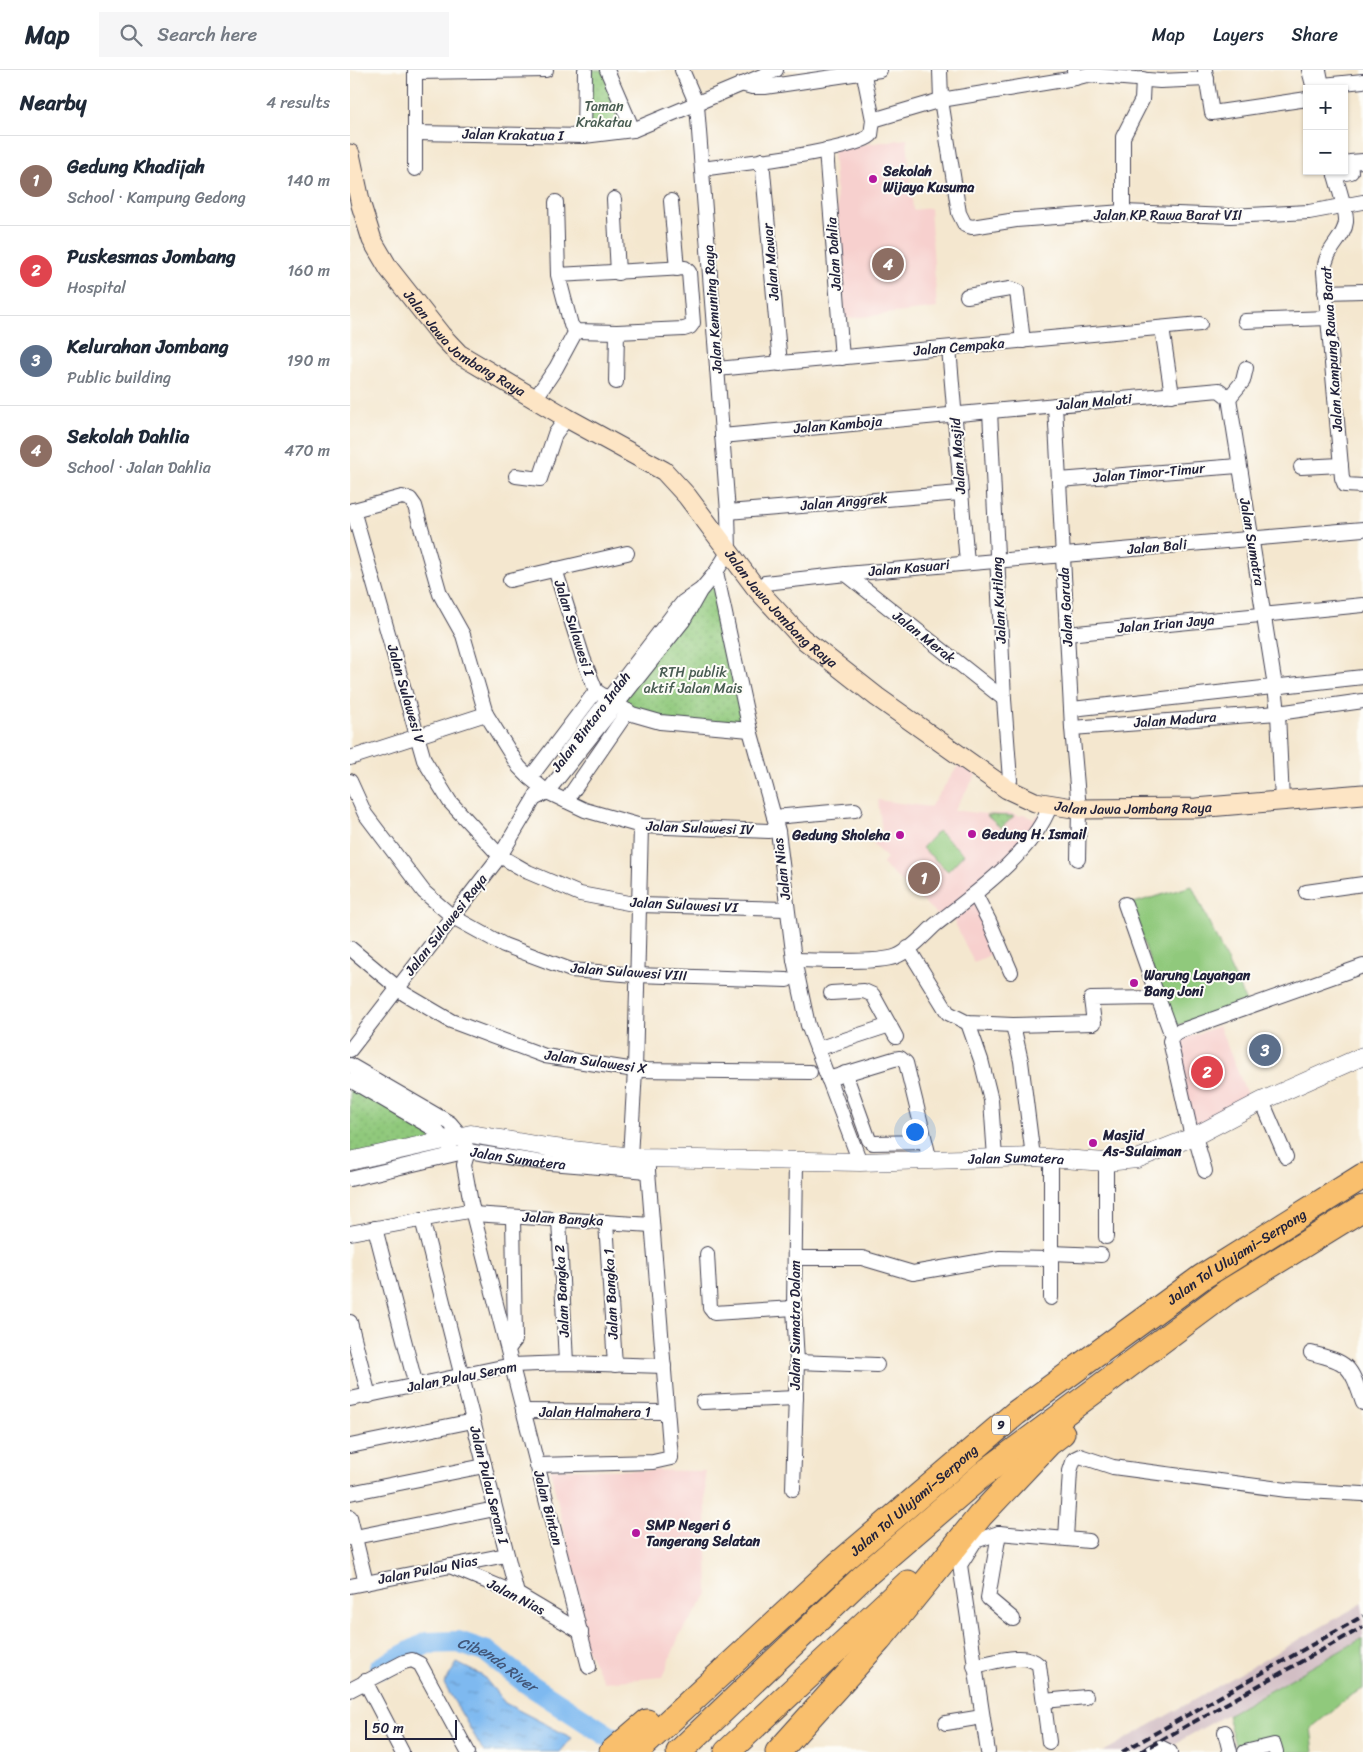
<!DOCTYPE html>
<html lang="en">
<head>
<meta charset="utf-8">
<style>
  :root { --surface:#fff; --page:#f6f6f7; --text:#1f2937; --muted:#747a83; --line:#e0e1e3; --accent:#ea580c }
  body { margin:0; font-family:Sriracha,sans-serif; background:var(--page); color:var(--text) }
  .controls { position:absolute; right:15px; top:15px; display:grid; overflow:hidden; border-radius:0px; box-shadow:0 1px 4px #0004 }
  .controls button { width:45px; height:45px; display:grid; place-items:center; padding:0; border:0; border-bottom:1px solid var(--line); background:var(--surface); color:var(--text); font:25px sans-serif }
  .scale { position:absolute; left:15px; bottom:12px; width:92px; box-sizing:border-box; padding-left:5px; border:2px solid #22223b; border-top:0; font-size:14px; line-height:18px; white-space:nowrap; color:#22223b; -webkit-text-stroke:4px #fdfcf7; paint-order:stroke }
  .you { position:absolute; left:564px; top:1061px; width:18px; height:18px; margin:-12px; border:4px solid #fff; border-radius:50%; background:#1a73e8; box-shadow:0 0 0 8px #1a73e833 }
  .badge { display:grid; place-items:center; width:32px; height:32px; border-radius:50%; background:var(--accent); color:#fff; font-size:16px; font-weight:700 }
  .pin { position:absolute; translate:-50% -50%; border:2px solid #fff; box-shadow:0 1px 5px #0006 }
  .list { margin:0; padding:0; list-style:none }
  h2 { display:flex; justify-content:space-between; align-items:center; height:65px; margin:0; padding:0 20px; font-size:21px }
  h2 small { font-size:16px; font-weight:400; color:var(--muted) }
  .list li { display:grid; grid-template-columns:32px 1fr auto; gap:15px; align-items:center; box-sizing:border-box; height:90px; padding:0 20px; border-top:1px solid var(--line) }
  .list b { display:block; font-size:19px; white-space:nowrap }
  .list p { margin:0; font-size:16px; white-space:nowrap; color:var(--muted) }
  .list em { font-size:16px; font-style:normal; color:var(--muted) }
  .icon { flex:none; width:28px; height:28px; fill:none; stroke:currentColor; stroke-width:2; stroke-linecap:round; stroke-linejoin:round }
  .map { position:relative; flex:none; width:1013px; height:1682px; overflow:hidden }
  header { display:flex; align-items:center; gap:30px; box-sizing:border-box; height:70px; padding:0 25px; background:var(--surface); border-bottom:1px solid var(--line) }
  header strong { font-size:24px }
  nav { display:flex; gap:28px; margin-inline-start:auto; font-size:18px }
  .search { width:350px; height:45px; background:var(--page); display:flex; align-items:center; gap:12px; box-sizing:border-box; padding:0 18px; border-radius:0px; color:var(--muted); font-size:19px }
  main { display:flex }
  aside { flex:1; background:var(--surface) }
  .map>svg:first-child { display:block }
  .built { fill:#f7d0ce }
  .railway { fill:#d2bec4 }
  .grass { fill:#90c97c; stroke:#59765c }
  .park { fill:url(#park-dots); stroke:#59765c }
  .water { fill:url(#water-ripples); stroke:#506e96 }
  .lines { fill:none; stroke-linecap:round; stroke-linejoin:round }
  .river { stroke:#7eb9f0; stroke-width:22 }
  .minor-casing { stroke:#424051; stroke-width:16 }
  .tertiary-casing { stroke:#424051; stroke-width:19 }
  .secondary-casing { stroke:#424051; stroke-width:21 }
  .motorway-casing { stroke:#424051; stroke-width:27 }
  .minor { stroke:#fff; stroke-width:14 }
  .tertiary { stroke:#fff; stroke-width:18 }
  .secondary { stroke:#fde5c5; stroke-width:19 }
  .motorway { stroke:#f9bf6d; stroke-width:25 }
  .rail { stroke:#22223b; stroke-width:4; stroke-dasharray:8 4; stroke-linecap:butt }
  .poi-dot { fill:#b5179e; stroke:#fdfcf7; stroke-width:2 }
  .labels { text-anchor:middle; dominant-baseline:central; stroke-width:4; stroke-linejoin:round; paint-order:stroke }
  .shield { fill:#fdfcf7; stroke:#646373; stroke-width:1 }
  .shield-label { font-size:12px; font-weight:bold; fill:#22223b }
  .park-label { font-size:14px; fill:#485c52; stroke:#fdfcf7 }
  .street-label { font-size:14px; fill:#22223b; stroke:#fdfcf7 }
  .poi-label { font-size:14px; font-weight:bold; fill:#22223b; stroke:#fdfcf7; text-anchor:start }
  .water-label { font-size:15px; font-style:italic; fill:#42577a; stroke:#fdfcf7 }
</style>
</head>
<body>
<header>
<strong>Map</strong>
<div class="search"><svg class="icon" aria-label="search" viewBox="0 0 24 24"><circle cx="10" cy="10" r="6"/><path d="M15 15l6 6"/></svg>Search here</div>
<nav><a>Map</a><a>Layers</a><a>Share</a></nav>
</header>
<main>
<aside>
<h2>Nearby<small>4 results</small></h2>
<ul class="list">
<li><span class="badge" style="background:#8d6e63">1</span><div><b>Gedung Khadijah</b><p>School · Kampung Gedong</p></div><em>140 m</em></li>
<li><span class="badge" style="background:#e0444e">2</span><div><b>Puskesmas Jombang</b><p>Hospital</p></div><em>160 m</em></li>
<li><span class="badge" style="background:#5c6f8a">3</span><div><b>Kelurahan Jombang</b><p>Public building</p></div><em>190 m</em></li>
<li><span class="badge" style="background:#8d6e63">4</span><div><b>Sekolah Dahlia</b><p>School · Jalan Dahlia</p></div><em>470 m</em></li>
</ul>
</aside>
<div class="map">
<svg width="1013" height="1682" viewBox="0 0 1013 1682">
  <defs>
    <pattern id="park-dots" width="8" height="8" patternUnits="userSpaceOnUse" patternTransform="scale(1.25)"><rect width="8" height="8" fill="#90c97c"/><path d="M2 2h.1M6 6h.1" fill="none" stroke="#7cac6c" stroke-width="1.8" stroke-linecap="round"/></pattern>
    <pattern id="water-ripples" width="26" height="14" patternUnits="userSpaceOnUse" patternTransform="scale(1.25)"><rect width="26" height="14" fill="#7eb9f0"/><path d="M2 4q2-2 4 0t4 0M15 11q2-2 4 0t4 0" fill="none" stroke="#6796c4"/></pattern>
  </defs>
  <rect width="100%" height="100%" fill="#fdfcf7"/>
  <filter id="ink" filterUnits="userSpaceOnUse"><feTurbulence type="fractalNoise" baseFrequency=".02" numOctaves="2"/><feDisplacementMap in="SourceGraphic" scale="10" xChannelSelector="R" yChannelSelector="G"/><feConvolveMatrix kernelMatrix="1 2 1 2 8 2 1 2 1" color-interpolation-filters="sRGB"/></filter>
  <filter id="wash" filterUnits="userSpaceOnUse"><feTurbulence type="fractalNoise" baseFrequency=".0096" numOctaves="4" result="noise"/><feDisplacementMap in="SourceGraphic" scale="20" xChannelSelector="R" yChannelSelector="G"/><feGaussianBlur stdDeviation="1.12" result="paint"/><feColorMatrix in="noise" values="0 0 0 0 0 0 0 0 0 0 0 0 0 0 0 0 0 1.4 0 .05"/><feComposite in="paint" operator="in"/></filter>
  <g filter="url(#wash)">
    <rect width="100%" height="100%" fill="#f4e7cf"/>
    <g class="built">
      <polygon points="557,69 563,140 580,138 587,238 495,249 483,78"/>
      <polygon points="609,695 626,705 604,740 636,744 660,743 670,746 674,744 684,749 687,745 691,746 672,772 622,822 649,880 624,893 599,841 591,848 532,794 537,788 523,775 532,762 528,730 580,737"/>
      <polygon points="869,956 899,1029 844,1057 825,972"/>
      <polygon points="200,1399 355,1401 358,1524 329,1566 313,1607 254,1612 233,1572 232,1536"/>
    </g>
    <polygon class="railway" points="1013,1533 1013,1568 810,1682 753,1682"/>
    <g class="grass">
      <polygon points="588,761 614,784 598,801 572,778"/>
      <polygon points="842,816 896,932 823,957 780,834"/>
      <polygon points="1013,1568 1013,1619 1000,1626 961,1658 964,1682 928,1682 925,1671 886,1679 877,1645"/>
    </g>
    <g class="park">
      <polygon points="235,0 257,0 283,60 234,66"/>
      <polygon points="366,502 400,660 310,652 268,634"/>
      <polygon points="636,745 664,746 651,758"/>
      <polygon points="0,1011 96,1070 0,1091"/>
    </g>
    <polygon class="water" points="107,1593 133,1606 155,1633 222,1668 210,1682 134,1682 94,1614"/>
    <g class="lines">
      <path class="river" id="s1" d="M30,1598L77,1573L108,1572L137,1582L174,1611L283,1682"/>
    </g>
  </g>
  <g filter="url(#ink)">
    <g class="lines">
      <g class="minor-casing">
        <g id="minor">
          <polyline points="65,0 65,99"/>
          <polyline points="257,0 283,60"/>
          <polyline points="590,0 591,30 609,143 615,155 622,157 666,150 773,142 881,146 959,142 1013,132"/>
          <polyline points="855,0 862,43 957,29"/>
          <polyline points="959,0 964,19"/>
          <polyline points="969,0 972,15"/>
          <polyline points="65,2 196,0"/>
          <polyline points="725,8 737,5 810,11 857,9"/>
          <polyline points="391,14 402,17 415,17 530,0"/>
          <polyline points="963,16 1013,11"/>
          <polyline points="523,50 591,30 725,8 724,0"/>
          <polyline points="65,63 234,66 283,60 426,0"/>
          <polyline points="234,66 235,0"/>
          <polyline points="476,80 492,288"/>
          <polyline points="412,90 430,294"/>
          <path d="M352,99C384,94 502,82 521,65L523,50L513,0"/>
          <path d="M984,101C987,114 997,140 996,152C994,170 975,178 974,202L992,408L995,415L1013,416"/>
          <polyline points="985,105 1001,102 1000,92 1013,91"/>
          <polyline points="264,129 268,203"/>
          <polyline points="321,131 327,199"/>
          <polyline points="206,132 208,205 221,255 226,261 267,262 334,259 340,257 343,253 339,202 335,198 208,205"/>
          <polyline points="773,142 773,67 792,30 793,9"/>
          <polyline points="975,222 1013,221"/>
          <polyline points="617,226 660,219 667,221 673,271"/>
          <polyline points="895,251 978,248"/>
          <polyline points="812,258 822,325"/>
          <polyline points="599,278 617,493"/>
          <polyline points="367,299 850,254"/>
          <polyline points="266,312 267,262"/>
          <polyline points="879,328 925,616 928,643 932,731"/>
          <polyline points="879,328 893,311 896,298"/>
          <polyline points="185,329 206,298 226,261"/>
          <polyline points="705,335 722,658 729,739 728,789"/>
          <polyline points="640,341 654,629 660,710 657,719"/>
          <polyline points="372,366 869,320 879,328"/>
          <polyline points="951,397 991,395"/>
          <polyline points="166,406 190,409 205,364 217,348"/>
          <polyline points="709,410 888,396"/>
          <polyline points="3,440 74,690 100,732 150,786 178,802 230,824 289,835 437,839"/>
          <polyline points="0,441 52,427 60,429 65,436 90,524 113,565 136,644 169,697 180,708 197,722 235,740 291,756 419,761"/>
          <polyline points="378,442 610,423"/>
          <polyline points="205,499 233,588 246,621 282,644 310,652 400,660"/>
          <polyline points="366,502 400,660 428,761 444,890 458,955 510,1092"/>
          <polyline points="496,504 654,629"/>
          <polyline points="160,510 277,483"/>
          <polyline points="406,518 415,513 496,504 1013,459"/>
          <polyline points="717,564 1013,535"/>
          <polyline points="722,639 1013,607"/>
          <polyline points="722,658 928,643 1013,631"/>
          <polyline points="216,684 324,543 333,532 349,521"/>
          <polyline points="0,688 136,644"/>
          <polyline points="180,708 246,621"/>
          <polyline points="0,711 15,744 74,822 103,847 154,875 221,900 286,905 437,910"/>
          <polyline points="188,727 197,722 333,551 350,521 366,502 379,481 378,442 347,35 332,0"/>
          <polyline points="216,731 278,641"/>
          <polyline points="424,747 505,740"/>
          <polyline points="956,822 1013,814"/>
          <polyline points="625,824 639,851 661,902"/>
          <polyline points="775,834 808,928"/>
          <polyline points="0,878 55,924 101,951 195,986 285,1000 460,1002"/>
          <polyline points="558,878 598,943 618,953 663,955 744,953 741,929 808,928 822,966 820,971 842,1067"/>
          <path d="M444,890C467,890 529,894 547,886C561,880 574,865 585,855C623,825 683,783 700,736"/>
          <polyline points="481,923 514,921 523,925 546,967"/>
          <polyline points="618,953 631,990 641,1030 645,1088"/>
          <polyline points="663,955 671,991 683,1087"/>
          <polyline points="822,966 827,962 1013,896"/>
          <polyline points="467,979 540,955"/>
          <polyline points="0,980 150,786 190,719"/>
          <polyline points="0,995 100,1053 111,1066 118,1081 114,1095 123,1144 239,1597"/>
          <polyline points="495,1003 519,1070 523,1073 575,1072"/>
          <polyline points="478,1009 544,989 550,988 556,993 580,1091"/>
          <polyline points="0,1010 86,1060 100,1077"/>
          <polyline points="912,1031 936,1087"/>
          <polyline points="845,1066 855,1101"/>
          <polyline points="280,1087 285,1000 291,756"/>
          <polyline points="701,1088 701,1228"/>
          <polyline points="756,1092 756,1167"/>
          <path id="s2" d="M0,1109L118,1081L188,1092L298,1101V1091"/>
          <polyline points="123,1144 302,1155"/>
          <polyline points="72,1149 167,1524"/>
          <polyline points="209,1149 216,1293"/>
          <polyline points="256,1152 265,1295"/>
          <polyline points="25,1158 66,1316"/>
          <polyline points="0,1163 123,1140"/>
          <polyline points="701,1183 751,1185"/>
          <polyline points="357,1184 360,1238 364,1243 444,1238"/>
          <polyline points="445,1188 512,1188 563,1203 650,1188 701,1189"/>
          <polyline points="0,1252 19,1326"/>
          <polyline points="158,1279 165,1270 163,1147"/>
          <path d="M961,1283C1000,1293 1000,1295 1013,1333"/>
          <polyline points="447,1292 527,1295"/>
          <polyline points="0,1329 162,1295 216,1293 314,1296"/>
          <polyline points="353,1332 446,1328"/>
          <polyline points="173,1341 317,1342"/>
          <polyline points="0,1376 123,1351"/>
          <polyline points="187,1395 303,1392 321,1388 298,1101"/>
          <polyline points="443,1419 447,1292 444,1238 446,1091"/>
          <polyline points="0,1423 134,1396"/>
          <polyline points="0,1447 16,1513"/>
          <polyline points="649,1463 638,1528 663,1549"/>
          <polyline points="0,1468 145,1439"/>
          <polyline points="716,1468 720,1401 724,1389 730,1386 763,1397 937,1420 1013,1424"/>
          <polyline points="100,1496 167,1524 231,1562"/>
          <polyline points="0,1516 156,1485"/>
          <path d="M624,1596C642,1593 675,1580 689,1595L699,1672"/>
          <polyline points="15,1611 52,1682"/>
          <polyline points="0,1620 54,1592 62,1590 70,1594 118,1682"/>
          <polyline points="694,1631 736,1627"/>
          <polyline points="596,1653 632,1647"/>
          <polyline points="875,1662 880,1682"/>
          <polyline points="638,1682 610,1495 625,1471 649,1463 739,1471"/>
          <polyline points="801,1682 810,1677 820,1682"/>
          <polyline points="895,1682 924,1675 926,1682"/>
        </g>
      </g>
      <g class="tertiary-casing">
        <g id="tertiary">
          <path id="s3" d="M0,1091L121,1064L197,1077L291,1088L510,1092L683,1087L756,1092L787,1089L845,1066L912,1031L1013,986"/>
        </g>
      </g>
      <g class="secondary-casing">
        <g id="secondary">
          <path id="s4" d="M0,84L11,135L22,170L39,199L91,265L109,284L217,348L314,401L337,426L406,518L452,568L527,627L657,719L685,732L729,739L846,738L1013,724"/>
        </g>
      </g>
      <g class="motorway-casing">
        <g id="motorway">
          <polyline points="262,1682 297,1652"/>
          <path id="s5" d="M286,1682L490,1493L666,1343L852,1207L1013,1106"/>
          <polyline points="329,1682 512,1508 633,1404 877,1222 1013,1138"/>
          <polyline points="377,1682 558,1513"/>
          <polyline points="428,1682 529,1570 630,1446 699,1373 712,1363"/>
        </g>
      </g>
      <use href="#minor" class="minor"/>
      <use href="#tertiary" class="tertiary"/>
      <use href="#secondary" class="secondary"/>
      <use href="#motorway" class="motorway"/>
      <g class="rail">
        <polyline points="772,1682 1013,1546"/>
        <polyline points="790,1682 1013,1557"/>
      </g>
    </g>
  </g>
  <g class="poi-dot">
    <circle cx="523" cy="109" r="5"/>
    <circle cx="622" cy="764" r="5"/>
    <circle cx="550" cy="765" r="5"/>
    <circle cx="784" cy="913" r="5"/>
    <circle cx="743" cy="1073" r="5"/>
    <circle cx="286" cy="1463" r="5"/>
  </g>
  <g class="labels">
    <rect class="shield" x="642" y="1345.5" width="18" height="19" rx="4"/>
    <g class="shield-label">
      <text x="651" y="1355">9</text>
    </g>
    <g class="park-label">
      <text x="254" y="36">Taman<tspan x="254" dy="16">Krakatau</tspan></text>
      <text x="343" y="602">RTH publik<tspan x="343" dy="16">aktif Jalan Mais</tspan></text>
    </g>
    <g class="street-label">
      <text transform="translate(163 65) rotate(1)">Jalan Krakatua I</text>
      <text x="818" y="145">Jalan KP Rawa Barat VII</text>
      <text transform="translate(484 184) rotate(-94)">Jalan Dahlia</text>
      <text transform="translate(421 192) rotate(-95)">Jalan Mawar</text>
      <text transform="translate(363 239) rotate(-94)">Jalan Kemuning Raya</text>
      <text stroke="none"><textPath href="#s4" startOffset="230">Jalan Jawa Jombang Raya</textPath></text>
      <text transform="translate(609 277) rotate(-5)">Jalan Cempaka</text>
      <text transform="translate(982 279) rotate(-94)">Jalan Kampung Rawa Barat</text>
      <text transform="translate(744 332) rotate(-5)">Jalan Malati</text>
      <text transform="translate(488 355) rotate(-5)">Jalan Kamboja</text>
      <text transform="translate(608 386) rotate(-94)">Jalan Masjid</text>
      <text transform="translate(799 403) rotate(-5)">Jalan Timor-Timur</text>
      <text transform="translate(494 432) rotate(-5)">Jalan Anggrek</text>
      <text transform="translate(902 472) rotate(80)">Jalan Sumatra</text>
      <text transform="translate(807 477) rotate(-5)">Jalan Bali</text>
      <text transform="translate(559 498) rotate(-5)">Jalan Kasuari</text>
      <text transform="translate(649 530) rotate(-93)">Jalan Kutilang</text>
      <text transform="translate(716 537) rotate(-93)">Jalan Garuda</text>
      <text stroke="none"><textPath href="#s4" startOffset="650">Jalan Jawa Jombang Raya</textPath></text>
      <text transform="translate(816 554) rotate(-5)">Jalan Irian Jaya</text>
      <text transform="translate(224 558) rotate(72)">Jalan Sulawesi I</text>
      <text transform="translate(574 567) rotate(38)">Jalan Merak</text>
      <text transform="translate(56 624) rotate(74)">Jalan Sulawesi V</text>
      <text transform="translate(825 650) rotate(-4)">Jalan Madura</text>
      <text transform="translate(241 652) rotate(-53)">Jalan Bintaro Indah</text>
      <text stroke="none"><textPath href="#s4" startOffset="1070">Jalan Jawa Jombang Raya</textPath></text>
      <text transform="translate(350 758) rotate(2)">Jalan Sulawesi IV</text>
      <text transform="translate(432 799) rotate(-97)">Jalan Nias</text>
      <text transform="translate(334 835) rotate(3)">Jalan Sulawesi VI</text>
      <text transform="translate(96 855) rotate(-52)">Jalan Sulawesi Raya</text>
      <text transform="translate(279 902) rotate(4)">Jalan Sulawesi VIII</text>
      <text transform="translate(246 992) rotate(8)">Jalan Sulawesi X</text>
      <text stroke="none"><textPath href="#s2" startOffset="172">Jalan Sumatera</textPath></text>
      <text stroke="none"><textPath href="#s3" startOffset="671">Jalan Sumatera</textPath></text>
      <text transform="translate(213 1149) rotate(3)">Jalan Bangka</text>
      <text stroke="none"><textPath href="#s5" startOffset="780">Jalan Tol Ulujami–Serpong</textPath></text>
      <text transform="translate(212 1221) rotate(-93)">Jalan Bangka 2</text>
      <text transform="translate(261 1224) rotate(-93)">Jalan Bangka 1</text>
      <text transform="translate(445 1255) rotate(-90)">Jalan Sumatra Dalam</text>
      <text transform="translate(112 1307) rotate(-11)">Jalan Pulau Seram</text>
      <text x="245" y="1342">Jalan Halmahera 1</text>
      <text transform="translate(139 1415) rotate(76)">Jalan Pulau Seram I</text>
      <text stroke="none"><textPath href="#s5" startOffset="375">Jalan Tol Ulujami–Serpong</textPath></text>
      <text transform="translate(198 1438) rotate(75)">Jalan Bintan</text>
      <text transform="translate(78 1500) rotate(-11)">Jalan Pulau Nias</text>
      <text transform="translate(166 1527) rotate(27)">Jalan Nias</text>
    </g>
    <g class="poi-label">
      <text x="533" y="101">Sekolah<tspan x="533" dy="16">Wijaya Kusuma</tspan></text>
      <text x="632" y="764">Gedung H. Ismail</text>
      <text x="540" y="765" text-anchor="end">Gedung Sholeha</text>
      <text x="794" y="905">Warung Layangan<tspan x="794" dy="16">Bang Joni</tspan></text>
      <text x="753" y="1065">Masjid<tspan x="753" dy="16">As-Sulaiman</tspan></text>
      <text x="296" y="1455">SMP Negeri 6<tspan x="296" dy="16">Tangerang Selatan</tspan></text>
    </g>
    <g class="water-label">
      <text stroke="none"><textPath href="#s1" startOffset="130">Cibenda River</textPath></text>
    </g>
  </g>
</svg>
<div class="controls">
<button>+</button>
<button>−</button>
</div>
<div class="scale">50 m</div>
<div class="you"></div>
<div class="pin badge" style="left:574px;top:808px;background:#8d6e63">1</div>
<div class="pin badge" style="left:857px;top:1002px;background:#e0444e">2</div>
<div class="pin badge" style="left:915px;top:980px;background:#5c6f8a">3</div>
<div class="pin badge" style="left:538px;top:194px;background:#8d6e63">4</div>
</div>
</main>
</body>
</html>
